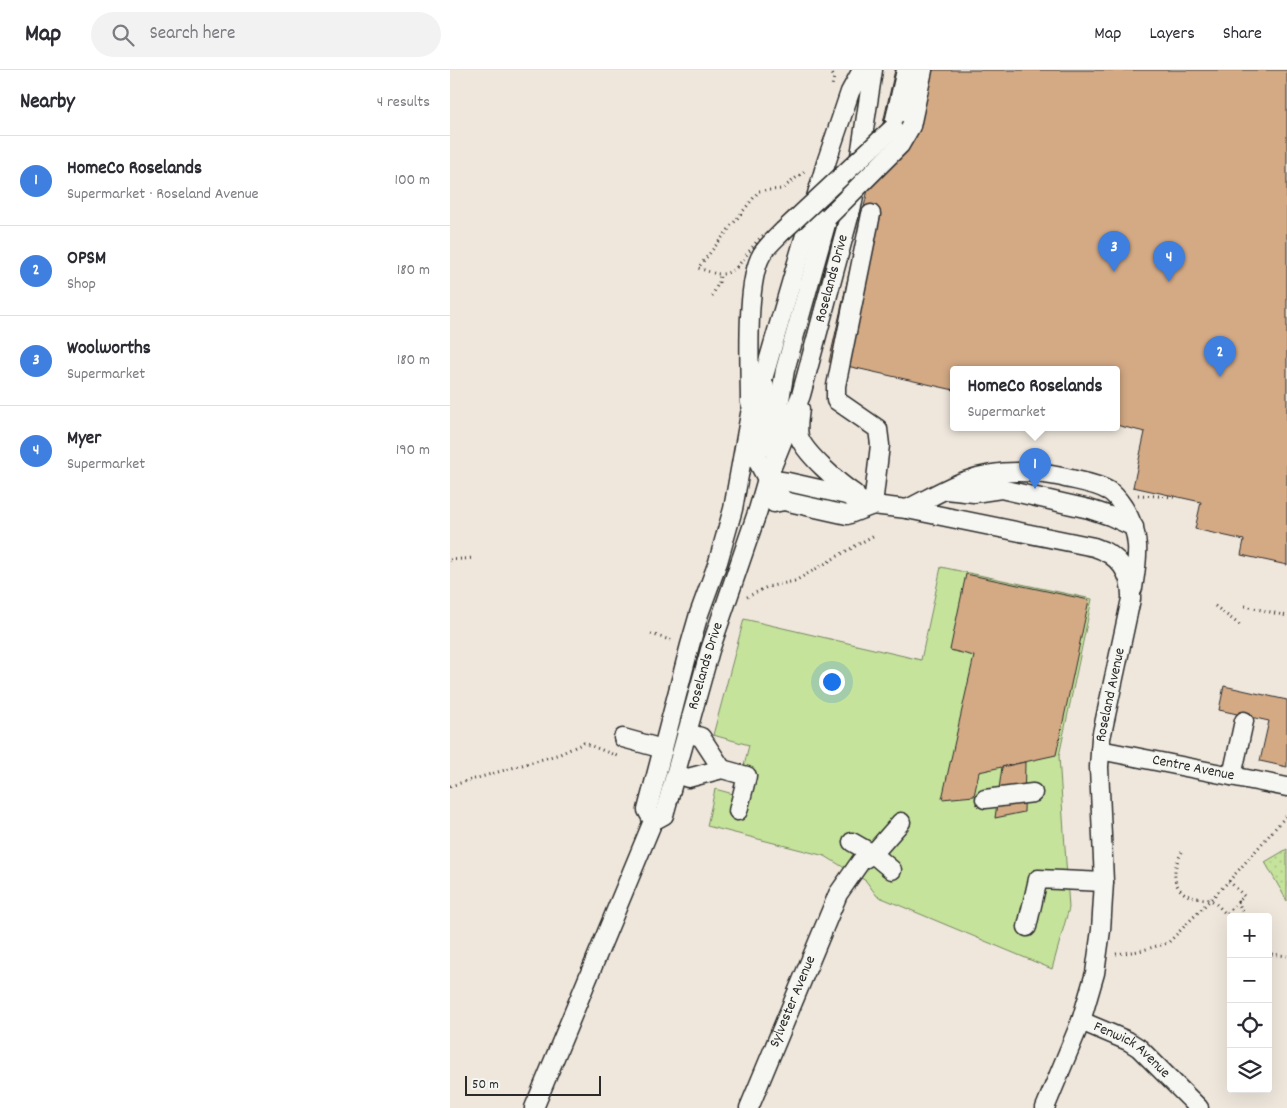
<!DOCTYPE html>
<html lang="en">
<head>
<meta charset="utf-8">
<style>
  :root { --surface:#fff; --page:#f2f2f3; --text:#2b2b33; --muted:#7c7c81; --line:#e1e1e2; --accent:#0b8043 }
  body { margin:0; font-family:Dekko,sans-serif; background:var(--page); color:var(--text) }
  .controls { position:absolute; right:15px; bottom:15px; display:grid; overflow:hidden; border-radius:5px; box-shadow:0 5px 20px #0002 }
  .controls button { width:45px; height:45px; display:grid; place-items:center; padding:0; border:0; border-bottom:1px solid var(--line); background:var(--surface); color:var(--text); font:25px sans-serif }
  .scale { position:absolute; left:15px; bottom:12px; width:136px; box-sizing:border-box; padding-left:5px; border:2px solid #2b2b2b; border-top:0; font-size:14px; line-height:18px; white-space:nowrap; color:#2b2b2b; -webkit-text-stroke:4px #f6f6f2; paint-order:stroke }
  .you { position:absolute; left:381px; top:611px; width:18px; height:18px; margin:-12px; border:4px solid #fff; border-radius:50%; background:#1a73e8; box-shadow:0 0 0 8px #1a73e833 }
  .badge { display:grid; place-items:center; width:32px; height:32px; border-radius:50%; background:var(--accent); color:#fff; font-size:16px; font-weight:700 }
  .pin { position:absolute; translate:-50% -41px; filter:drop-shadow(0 1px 2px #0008) }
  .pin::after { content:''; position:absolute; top:26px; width:18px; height:15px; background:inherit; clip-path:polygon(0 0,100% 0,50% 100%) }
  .popup { position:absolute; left:500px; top:296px; width:170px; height:65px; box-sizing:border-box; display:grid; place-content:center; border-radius:5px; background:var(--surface); filter:drop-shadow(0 1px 4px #0005); font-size:16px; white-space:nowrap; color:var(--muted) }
  .popup b { font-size:19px; color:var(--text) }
  .popup::after { content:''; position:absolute; left:50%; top:100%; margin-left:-10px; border:10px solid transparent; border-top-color:var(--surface) }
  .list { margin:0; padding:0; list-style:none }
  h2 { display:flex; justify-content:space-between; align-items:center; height:65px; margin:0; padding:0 20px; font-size:21px }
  h2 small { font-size:16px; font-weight:400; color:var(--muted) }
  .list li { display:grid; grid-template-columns:32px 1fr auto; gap:15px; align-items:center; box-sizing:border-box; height:90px; padding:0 20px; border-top:1px solid var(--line) }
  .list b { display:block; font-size:19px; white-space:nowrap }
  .list p { margin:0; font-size:16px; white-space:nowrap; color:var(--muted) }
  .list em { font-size:16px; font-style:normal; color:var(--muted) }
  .icon { flex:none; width:28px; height:28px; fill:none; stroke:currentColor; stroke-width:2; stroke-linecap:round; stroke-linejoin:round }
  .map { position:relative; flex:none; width:837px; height:1038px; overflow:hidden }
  header { display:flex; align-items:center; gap:30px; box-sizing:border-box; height:70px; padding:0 25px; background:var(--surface); border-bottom:1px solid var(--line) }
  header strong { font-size:24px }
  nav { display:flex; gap:28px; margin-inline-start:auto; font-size:18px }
  .search { width:350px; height:45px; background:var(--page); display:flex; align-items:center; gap:12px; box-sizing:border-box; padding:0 18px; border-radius:28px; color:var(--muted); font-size:19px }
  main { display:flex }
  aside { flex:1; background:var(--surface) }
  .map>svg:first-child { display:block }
  .grass { fill:#c5e39b; stroke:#788763 }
  .park { fill:url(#park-dots); stroke:#788763 }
  .building { fill:#d4aa85; stroke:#2b2b2b }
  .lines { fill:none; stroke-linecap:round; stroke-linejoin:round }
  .minor-casing { stroke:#2b2b2b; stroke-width:21 }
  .path { stroke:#2b2b2b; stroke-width:3; stroke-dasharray:1 4; stroke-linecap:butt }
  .minor { stroke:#f6f6f2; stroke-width:18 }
  .minor-bridge-casing { stroke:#2b2b2b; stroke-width:21; stroke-linecap:butt }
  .path-bridge { stroke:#2b2b2b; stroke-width:3; stroke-dasharray:1 4; stroke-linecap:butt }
  .minor-bridge { stroke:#f6f6f2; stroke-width:18 }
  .labels { text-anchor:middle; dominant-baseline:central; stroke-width:5; stroke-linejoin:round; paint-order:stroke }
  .street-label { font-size:15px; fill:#2b2b2b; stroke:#f6f6f2 }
</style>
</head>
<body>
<header>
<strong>Map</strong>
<div class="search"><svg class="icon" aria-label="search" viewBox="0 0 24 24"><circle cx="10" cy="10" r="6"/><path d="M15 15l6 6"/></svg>Search here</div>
<nav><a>Map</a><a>Layers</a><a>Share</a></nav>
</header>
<main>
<aside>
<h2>Nearby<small>4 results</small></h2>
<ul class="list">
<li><span class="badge" style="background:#3f7fe0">1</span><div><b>HomeCo Roselands</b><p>Supermarket · Roseland Avenue</p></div><em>100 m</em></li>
<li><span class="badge" style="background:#3f7fe0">2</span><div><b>OPSM</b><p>Shop</p></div><em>180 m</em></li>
<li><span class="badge" style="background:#3f7fe0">3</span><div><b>Woolworths</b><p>Supermarket</p></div><em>180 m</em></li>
<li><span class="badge" style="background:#3f7fe0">4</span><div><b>Myer</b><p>Supermarket</p></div><em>190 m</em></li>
</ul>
</aside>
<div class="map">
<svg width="837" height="1038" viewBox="0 0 837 1038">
  <defs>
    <pattern id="park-dots" width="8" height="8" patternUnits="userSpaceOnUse" patternTransform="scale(1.25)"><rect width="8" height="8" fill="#c5e39b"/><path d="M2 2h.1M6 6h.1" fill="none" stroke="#a9c386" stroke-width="1.8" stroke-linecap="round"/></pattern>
  </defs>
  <rect width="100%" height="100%" fill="#efe7dc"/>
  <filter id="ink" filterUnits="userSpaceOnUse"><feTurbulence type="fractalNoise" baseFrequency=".02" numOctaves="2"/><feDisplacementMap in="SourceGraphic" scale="10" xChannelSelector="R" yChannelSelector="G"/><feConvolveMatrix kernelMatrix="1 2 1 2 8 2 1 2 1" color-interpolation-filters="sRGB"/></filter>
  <g filter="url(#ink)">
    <polygon class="grass" points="491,497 642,529 609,686 619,838 602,899 427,826 416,811 375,786 257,756 265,719 287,725 299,675 263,665 294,549 471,590"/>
    <polygon class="park" points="837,779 837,831 815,792"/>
    <g class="building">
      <polygon points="445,0 837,0 837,495 791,485 794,470 745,459 751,432 683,417 695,362 666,355 666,300 504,300 504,320 379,292"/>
      <polygon points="516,504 639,530 606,685 529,702 524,726 492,729 524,586 500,580"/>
      <polygon points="774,616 837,630 837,697 810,691 819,651 769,640"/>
      <polygon points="575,692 574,742 545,748 552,697"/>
    </g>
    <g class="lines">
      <g class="minor-casing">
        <g id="minor">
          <polyline points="461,56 473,0"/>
          <polyline points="443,58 456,0"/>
          <polyline points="421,144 386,316 386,330 428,359 430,375 423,435"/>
          <polyline points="314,314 317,330 307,390 317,409 334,431"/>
          <path d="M300,333C300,298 295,212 312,184C317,176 326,168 333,161"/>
          <path d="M350,339C349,347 347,358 349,366C353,382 391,415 405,424"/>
          <polyline points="322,377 335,300 378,147"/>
          <path d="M317,409L338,412L396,425L423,435L457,439L644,477C669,485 682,503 681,529L651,668L649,697L654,812L651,860L645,903L631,951L595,1038"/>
          <polyline points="496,420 524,423 551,419 639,439 660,446 684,457"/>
          <polyline points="324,433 334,431 397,445 423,435"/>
          <path d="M457,439C476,430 495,418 515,411C547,399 579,400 612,407C627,411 646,413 659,421C666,425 670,432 674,438C692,466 688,487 683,518"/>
          <polyline points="237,663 251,667 272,699"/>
          <polyline points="173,668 213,679"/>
          <path id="s1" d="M650,680L837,717"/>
          <polyline points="226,704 238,708 272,699 297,706 288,741"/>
          <polyline points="782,706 794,651"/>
          <polyline points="535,729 583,723"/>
          <polyline points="203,751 197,740 240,575 249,544 268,492 283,439 300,344 313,309 376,93 400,22 412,0"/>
          <polyline points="402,772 423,784 442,800"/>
          <polyline points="577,857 588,809 654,812"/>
          <path id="s2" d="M631,951L678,971L689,978L749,1038"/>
          <path id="s3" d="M84,1038L203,751L214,745L260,580L308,440L317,409L351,325L403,132L423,0"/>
          <path id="s4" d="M299,1038L388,824L411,791L423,784L451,752"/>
        </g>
      </g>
      <g class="path">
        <polyline points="380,0 384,7 382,16"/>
        <path d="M287,197C272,209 265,203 248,198L309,121L332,119L356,100"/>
        <polyline points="262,226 269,212 270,205"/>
        <polyline points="688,425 725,427"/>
        <polyline points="0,490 24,488"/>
        <polyline points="297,527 317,517 345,511 426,464"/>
        <polyline points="765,536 791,556"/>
        <polyline points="795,536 837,546"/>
        <polyline points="201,564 223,571"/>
        <polyline points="0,716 110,684 134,673 167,686"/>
        <path d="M732,782C722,798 720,820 742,827C748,829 757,828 762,831C767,834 772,840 776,844L788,832L795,847"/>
        <polyline points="779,811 794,826 788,832"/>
        <polyline points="818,881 821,884 837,886"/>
        <polyline points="666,884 689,881 718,873 779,811 837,745"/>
      </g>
      <use href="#minor" class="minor"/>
      <g class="minor-bridge-casing">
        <g id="minor-bridge">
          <polyline points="378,147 450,75 461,56"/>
          <polyline points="333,161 443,58"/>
        </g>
      </g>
      <polyline class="path-bridge" points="287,197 308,170 317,162"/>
      <use href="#minor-bridge" class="minor-bridge"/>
    </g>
  </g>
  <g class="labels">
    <g class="street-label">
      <text stroke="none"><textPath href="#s3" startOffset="886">Roselands Drive</textPath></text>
      <text stroke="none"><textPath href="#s3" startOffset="478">Roselands Drive</textPath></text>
      <text transform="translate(661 625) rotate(-78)">Roseland Avenue</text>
      <text stroke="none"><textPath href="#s1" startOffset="95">Centre Avenue</textPath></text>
      <text stroke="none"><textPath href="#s4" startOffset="115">Sylvester Avenue</textPath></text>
      <text stroke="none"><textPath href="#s2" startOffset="59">Fenwick Avenue</textPath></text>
    </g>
  </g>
</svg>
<div class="controls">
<button>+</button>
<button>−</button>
<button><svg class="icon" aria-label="locate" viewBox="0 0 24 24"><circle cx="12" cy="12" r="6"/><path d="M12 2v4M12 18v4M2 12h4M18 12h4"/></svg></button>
<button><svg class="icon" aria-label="layers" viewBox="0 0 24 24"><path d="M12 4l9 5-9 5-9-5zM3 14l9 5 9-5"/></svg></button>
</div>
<div class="scale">50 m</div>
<div class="you"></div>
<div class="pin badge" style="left:585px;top:419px;background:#3f7fe0">1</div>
<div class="popup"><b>HomeCo Roselands</b>Supermarket</div>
<div class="pin badge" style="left:770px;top:307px;background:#3f7fe0">2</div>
<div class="pin badge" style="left:664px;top:202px;background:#3f7fe0">3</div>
<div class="pin badge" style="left:719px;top:212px;background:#3f7fe0">4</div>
</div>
</main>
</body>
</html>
